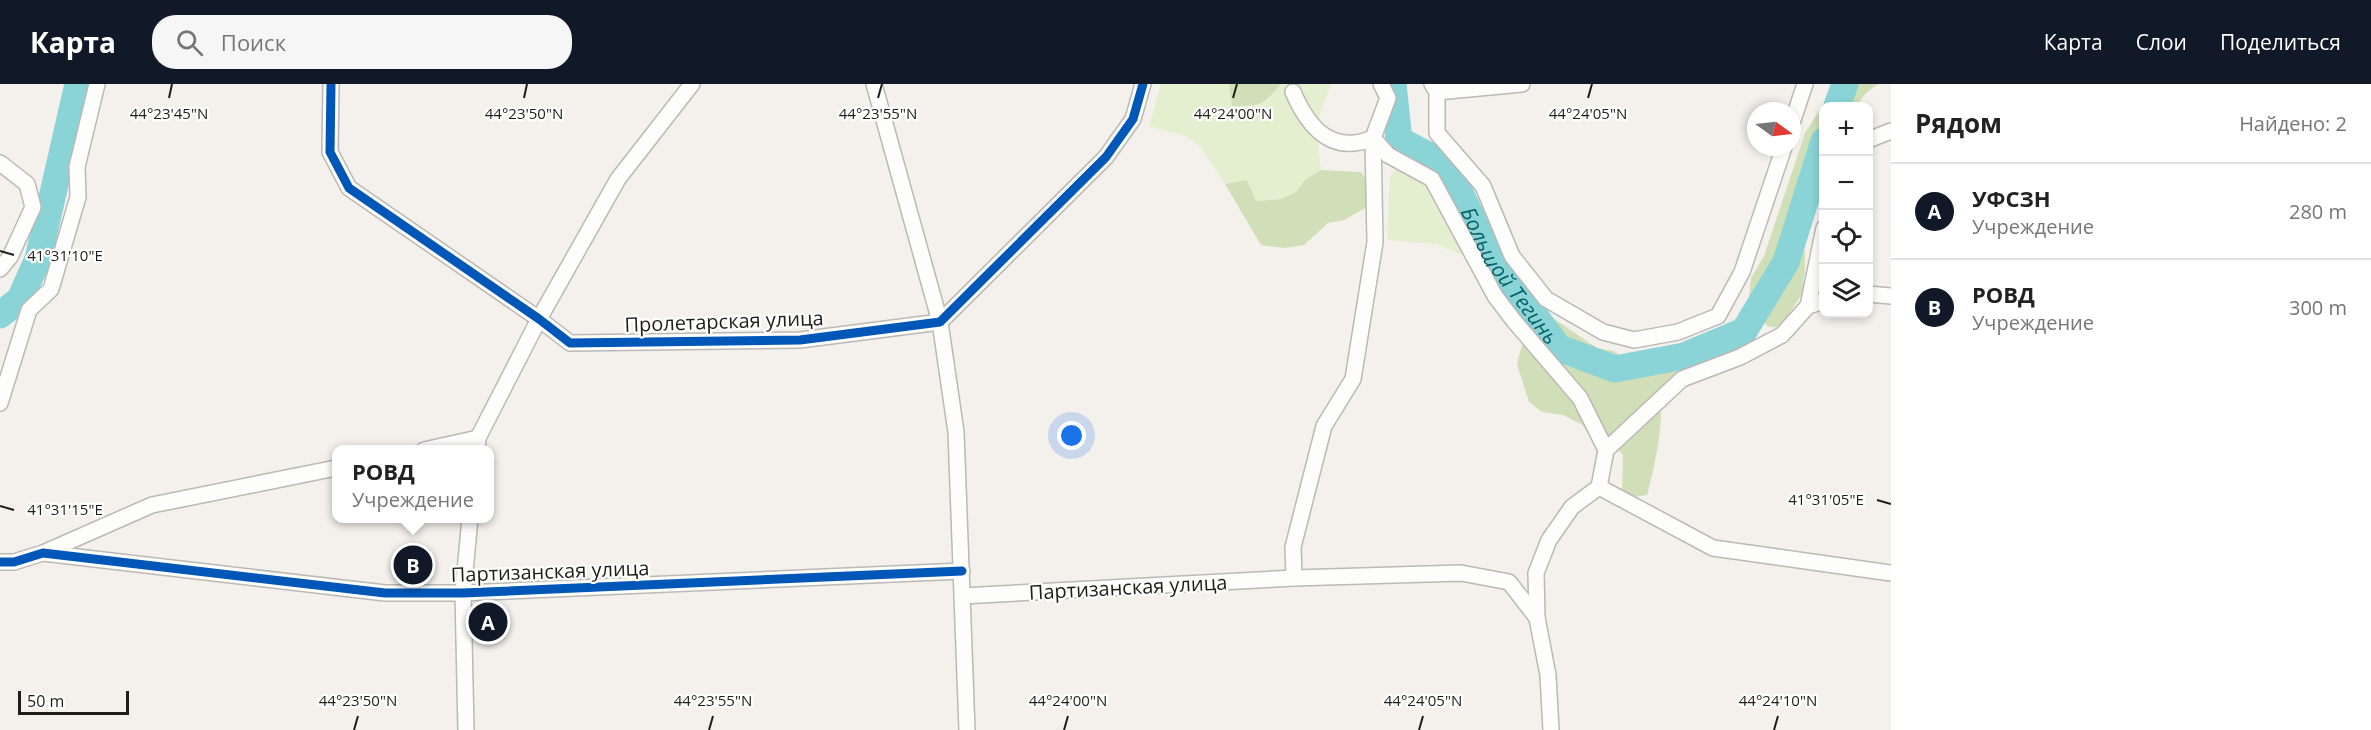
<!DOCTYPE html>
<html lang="ru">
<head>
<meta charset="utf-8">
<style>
  :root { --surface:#fff; --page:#f6f6f6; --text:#222; --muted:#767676; --line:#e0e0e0; --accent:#111827 }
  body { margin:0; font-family:"Open Sans",sans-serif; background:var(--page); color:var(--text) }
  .controls { position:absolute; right:18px; top:18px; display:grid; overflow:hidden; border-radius:12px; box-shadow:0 3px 9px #0003 }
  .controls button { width:54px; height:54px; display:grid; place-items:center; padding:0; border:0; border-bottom:2px solid var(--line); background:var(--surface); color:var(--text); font:30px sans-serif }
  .compass { position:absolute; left:1747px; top:18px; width:54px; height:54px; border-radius:50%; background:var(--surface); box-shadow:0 3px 9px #0003; rotate:105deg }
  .scale { position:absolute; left:18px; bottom:15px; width:111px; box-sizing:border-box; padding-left:6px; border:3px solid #1f1d1a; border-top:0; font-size:16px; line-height:21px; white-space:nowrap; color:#1f1d1a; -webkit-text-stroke:4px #fff; paint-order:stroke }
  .you { position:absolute; left:1072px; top:352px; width:21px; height:21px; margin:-15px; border:4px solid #fff; border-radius:50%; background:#1a73e8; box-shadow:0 0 0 9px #1a73e833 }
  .badge { display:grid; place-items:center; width:39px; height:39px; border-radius:50%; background:var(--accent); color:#fff; font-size:20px; font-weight:700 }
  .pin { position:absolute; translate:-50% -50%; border:3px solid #fff; box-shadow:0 2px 6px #0006 }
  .popup { position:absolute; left:332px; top:361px; width:162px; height:78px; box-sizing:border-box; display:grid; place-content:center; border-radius:12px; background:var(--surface); filter:drop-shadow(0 2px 4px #0005); font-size:20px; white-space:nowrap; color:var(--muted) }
  .popup b { font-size:22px; color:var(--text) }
  .popup::after { content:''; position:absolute; left:50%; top:100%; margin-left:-12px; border:12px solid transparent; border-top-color:var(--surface) }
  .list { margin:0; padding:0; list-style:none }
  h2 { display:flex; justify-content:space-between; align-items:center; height:78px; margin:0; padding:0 24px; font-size:26px }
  h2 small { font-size:20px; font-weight:400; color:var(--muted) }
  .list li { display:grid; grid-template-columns:39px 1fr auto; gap:18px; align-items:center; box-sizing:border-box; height:96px; padding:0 24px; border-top:2px solid var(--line) }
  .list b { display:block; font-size:22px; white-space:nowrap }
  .list p { margin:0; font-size:20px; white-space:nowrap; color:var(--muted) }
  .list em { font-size:20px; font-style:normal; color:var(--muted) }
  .icon { flex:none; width:33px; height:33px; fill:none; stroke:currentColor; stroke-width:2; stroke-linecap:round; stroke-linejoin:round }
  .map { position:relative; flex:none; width:1891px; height:646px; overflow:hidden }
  header { display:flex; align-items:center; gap:36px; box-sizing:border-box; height:84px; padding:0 30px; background:var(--accent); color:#fff }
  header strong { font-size:28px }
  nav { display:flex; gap:33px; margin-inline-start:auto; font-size:21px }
  .search { width:420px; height:54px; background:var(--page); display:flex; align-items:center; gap:15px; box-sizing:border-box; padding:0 21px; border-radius:24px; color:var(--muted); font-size:22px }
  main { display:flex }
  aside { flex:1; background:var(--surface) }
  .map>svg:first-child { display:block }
  .green { fill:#e4efd0 }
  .forest { fill:#d0dfb7 }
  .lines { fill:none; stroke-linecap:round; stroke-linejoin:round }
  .river { stroke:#8ad3d6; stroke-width:27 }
  .minor-casing { stroke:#bbb8b5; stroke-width:18 }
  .minor { stroke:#fdfdfc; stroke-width:15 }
  .cycleway-casing { stroke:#fff; stroke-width:13 }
  .cycleway { stroke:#0057b8; stroke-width:9 }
  .ticks { fill:none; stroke:#1f1d1a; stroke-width:2 }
  .labels { text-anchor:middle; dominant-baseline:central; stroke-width:4.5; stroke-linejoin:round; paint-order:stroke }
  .street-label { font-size:20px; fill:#1f1d1a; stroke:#fff }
  .water-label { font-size:21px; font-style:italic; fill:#066469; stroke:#fff }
  .ticks-label { font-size:15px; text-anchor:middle; fill:#1f1d1a; stroke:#fff; stroke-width:4.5; stroke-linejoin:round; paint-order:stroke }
</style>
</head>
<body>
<header>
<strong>Карта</strong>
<div class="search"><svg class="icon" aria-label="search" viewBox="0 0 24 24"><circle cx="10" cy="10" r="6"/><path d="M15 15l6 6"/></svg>Поиск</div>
<nav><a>Карта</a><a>Слои</a><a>Поделиться</a></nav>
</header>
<main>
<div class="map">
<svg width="1891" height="646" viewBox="0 0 1891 646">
  <rect width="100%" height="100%" fill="#f4f1ed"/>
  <g class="green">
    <path d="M1161,0H1229L1232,21L1267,18L1281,0H1332C1315,32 1316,51 1321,86L1306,96L1296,108L1281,115L1255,117L1247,96L1225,100L1200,62L1186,52L1149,42Z"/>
    <polygon points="1397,85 1404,86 1429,104 1464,172 1436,160 1387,156 1390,92"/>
  </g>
  <g class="forest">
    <path d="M1229,0H1281C1262,23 1261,21 1232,22Z"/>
    <polygon points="1836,0 1878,0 1866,9 1856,22 1824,22 1823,64 1814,69 1795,106 1793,133 1805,168 1805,185 1802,210 1780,244 1767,242 1749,213 1751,194 1764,172 1805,49"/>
    <polygon points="1321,86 1361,88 1368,97 1367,123 1344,136 1328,139 1304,161 1284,164 1261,161 1225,100 1247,96 1256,117 1281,115 1296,108 1305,96"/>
    <path d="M1541,226L1597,264L1614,267L1623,273C1639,272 1656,272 1671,268C1693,261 1715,246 1738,245V267L1685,289L1660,305C1664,341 1656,376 1647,411L1633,413L1622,407L1623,371L1610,356L1593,350L1581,340L1563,331L1542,328L1529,318L1517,280L1528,238Z"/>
  </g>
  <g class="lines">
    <g class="river">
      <path id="s1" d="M1393,0L1399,56L1447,81L1491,174L1559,264L1615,285L1684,272L1744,247L1786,178L1824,57"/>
      <polyline points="1837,22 1845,0"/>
      <polyline points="0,231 20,215 38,175 78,0"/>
    </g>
    <g class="minor-casing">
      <g id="minor">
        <polyline points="331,0 330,68 349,104 539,235 570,259 800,256 940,238 1106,73 1133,35 1143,0"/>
        <polyline points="874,0 940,238 956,348 967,646"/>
        <polyline points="1432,0 1437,8 1437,49 1483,102 1512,172 1546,215 1603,248 1634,256 1678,248 1718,232 1742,188 1784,63"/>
        <path d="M1293,8C1309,45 1332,71 1373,54L1388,14L1381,0"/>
        <polyline points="1437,8 1522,0"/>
        <polyline points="1792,39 1805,0"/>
        <polyline points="1868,56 1891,47"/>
        <polyline points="0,79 27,100 33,123 10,173 0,185"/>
        <polyline points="1868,210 1891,212"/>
        <polyline points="1808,222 1824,144"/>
        <polyline points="0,319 29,226 51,205 78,113 77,83 97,0"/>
        <polyline points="424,366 478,354"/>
        <polyline points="477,366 478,354 539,235 618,95 692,0"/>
        <polyline points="1606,366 1682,295 1740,273 1782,251 1808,222 1824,217"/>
        <polyline points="1599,403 1713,464 1891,489"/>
        <polyline points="43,469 152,421 336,384"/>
        <polyline points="0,478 14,478 43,469 385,509 463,509 962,487"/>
        <polyline points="1294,494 1293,463 1324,342 1353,295 1375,158 1373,54 1388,71 1432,95 1495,212 1514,237 1580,314 1606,366"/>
        <polyline points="962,512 1294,494 1461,489 1509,498 1537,534"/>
        <polyline points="466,646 463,509 470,434"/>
        <polyline points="1551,646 1548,591 1537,534 1536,489 1549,456 1572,423 1599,403 1606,366"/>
      </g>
    </g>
    <use href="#minor" class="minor"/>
    <g class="cycleway-casing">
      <g id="cycleway">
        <polyline points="331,0 330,68 349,104 539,235 570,259 800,256 940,238 1106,73 1133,35 1143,0"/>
        <polyline points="0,478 14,478 43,469 385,509 463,509 962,487"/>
      </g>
    </g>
    <use href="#cycleway" class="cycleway"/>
  </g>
  <path class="ticks" d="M169,14L172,0M524,14L527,0M878,14L882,0M1233,14L1237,0M1588,14L1592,0M0,167L14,171M1877,416L1891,420M0,422L14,426M354,646L358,632M709,646L713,632M1064,646L1068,632M1419,646L1423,632M1774,646L1778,632"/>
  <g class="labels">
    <g class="street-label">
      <text transform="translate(724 237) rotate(-2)">Пролетарская улица</text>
      <text transform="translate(550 487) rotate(-2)">Партизанская улица</text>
      <text transform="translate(1128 503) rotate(-3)">Партизанская улица</text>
    </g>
    <g class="water-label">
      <text stroke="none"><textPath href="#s1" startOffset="238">Большой Тегинь</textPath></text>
    </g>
  </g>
  <g class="ticks-label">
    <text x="169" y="35">44°23'45"N</text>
    <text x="524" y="35">44°23'50"N</text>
    <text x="878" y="35">44°23'55"N</text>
    <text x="1588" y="35">44°24'05"N</text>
    <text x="1233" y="35">44°24'00"N</text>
    <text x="65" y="177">41°31'10"E</text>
    <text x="1826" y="421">41°31'05"E</text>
    <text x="65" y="431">41°31'15"E</text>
    <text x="358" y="622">44°23'50"N</text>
    <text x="713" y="622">44°23'55"N</text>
    <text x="1068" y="622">44°24'00"N</text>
    <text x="1423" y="622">44°24'05"N</text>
    <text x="1778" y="622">44°24'10"N</text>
  </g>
</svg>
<div class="controls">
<button>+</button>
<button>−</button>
<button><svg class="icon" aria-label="locate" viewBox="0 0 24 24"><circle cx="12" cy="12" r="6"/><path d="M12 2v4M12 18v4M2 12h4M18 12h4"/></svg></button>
<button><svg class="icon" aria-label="layers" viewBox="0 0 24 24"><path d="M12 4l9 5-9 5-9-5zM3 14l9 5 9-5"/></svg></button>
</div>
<svg class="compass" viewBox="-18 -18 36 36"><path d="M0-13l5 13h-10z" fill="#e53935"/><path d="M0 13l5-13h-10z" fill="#767676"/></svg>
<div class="scale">50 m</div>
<div class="you"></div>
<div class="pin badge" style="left:488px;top:538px">A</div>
<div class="pin badge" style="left:413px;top:481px">B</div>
<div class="popup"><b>РОВД</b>Учреждение</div>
</div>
<aside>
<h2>Рядом<small>Найдено: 2</small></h2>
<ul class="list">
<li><span class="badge">A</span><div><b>УФСЗН</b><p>Учреждение</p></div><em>280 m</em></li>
<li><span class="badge">B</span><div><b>РОВД</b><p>Учреждение</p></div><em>300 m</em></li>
</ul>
</aside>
</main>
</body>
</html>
